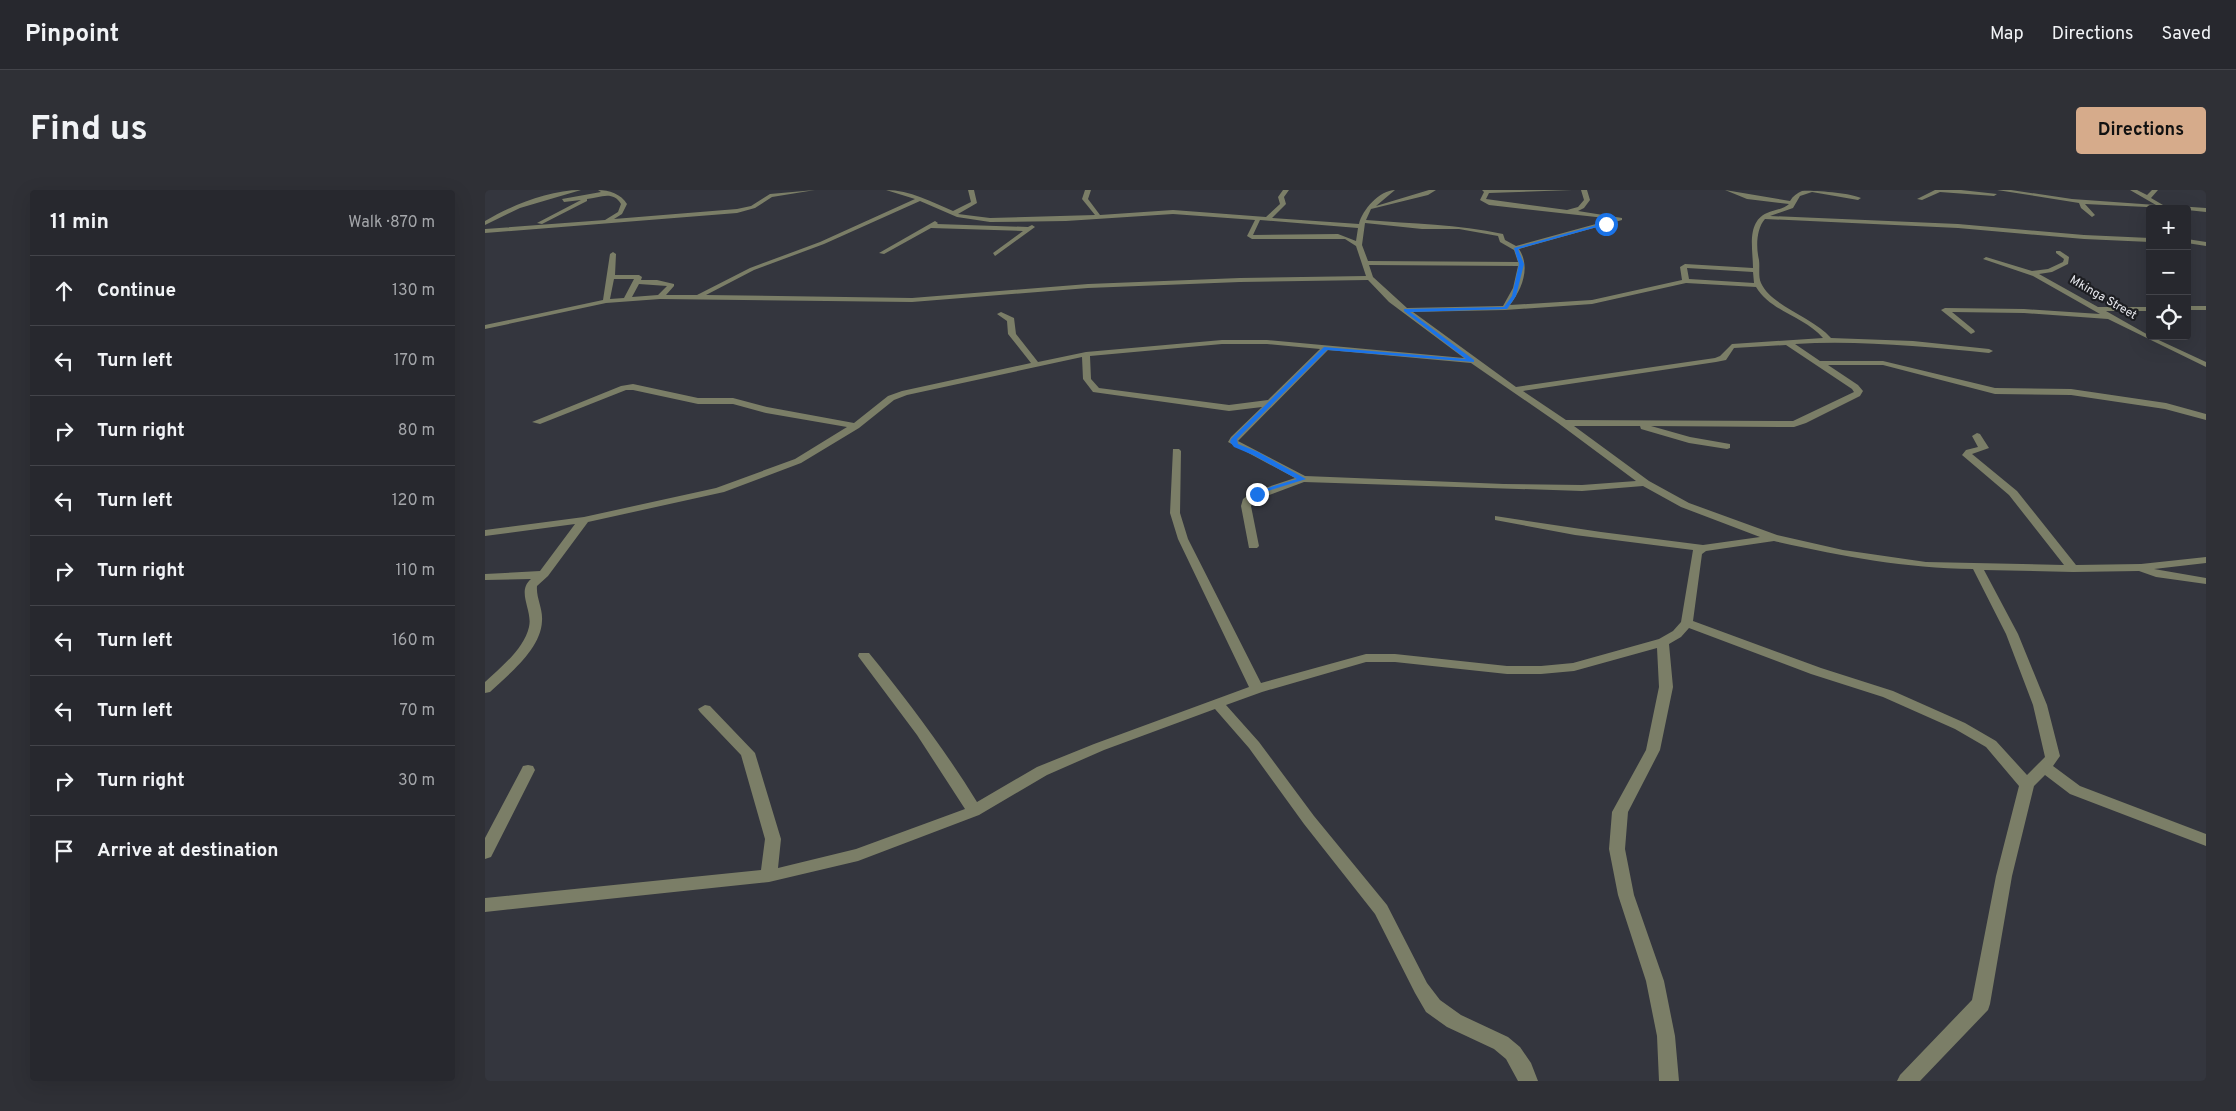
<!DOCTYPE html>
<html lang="en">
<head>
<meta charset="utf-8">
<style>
  :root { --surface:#27282e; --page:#2f3036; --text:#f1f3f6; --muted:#a4a6aa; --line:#43444a; --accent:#d6ab8b }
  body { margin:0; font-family:Overpass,sans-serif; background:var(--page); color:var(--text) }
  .controls { position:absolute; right:15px; top:15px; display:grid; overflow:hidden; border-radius:5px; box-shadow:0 5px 20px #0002 }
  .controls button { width:45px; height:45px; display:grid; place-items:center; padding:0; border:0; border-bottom:1px solid var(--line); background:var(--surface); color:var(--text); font:25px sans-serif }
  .stop { position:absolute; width:15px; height:15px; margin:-11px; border:4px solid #1a73e8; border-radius:50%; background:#fff }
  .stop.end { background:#1a73e8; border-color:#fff; box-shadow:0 1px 5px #0008 }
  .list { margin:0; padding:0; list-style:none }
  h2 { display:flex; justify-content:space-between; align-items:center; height:65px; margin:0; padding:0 20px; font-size:21px }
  h2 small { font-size:16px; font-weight:400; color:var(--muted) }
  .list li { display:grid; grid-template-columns:32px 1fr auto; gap:15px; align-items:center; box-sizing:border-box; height:70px; padding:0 20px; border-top:1px solid var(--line) }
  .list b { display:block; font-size:19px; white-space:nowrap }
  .list em { font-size:16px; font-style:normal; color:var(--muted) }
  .icon { flex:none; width:28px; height:28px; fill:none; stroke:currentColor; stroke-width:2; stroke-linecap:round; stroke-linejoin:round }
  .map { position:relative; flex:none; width:1721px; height:891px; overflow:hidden; border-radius:5px }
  header { display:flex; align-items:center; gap:30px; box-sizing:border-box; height:70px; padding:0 25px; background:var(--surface); border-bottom:1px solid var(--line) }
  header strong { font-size:24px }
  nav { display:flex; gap:28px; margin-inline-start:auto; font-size:18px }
  .intro { display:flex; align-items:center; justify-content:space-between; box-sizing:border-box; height:120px; padding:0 30px }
  h1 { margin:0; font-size:35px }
  .button { padding:12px 22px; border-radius:5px; background:var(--accent); color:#111; font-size:18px; font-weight:700 }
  main { display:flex; gap:30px; padding:0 30px }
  aside { flex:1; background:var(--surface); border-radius:5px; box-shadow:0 5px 20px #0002 }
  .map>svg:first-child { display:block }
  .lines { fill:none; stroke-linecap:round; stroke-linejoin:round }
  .minor { fill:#7b7e67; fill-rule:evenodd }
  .route { fill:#1a73e8 }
  .labels { text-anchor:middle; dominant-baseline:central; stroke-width:4.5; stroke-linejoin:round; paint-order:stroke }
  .far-street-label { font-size:12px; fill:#e8e9ef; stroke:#1d1e22 }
</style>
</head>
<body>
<header>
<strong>Pinpoint</strong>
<nav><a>Map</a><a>Directions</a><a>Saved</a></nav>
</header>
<div class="intro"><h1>Find us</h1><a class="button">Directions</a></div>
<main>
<aside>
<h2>11 min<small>Walk · 870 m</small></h2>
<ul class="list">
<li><svg class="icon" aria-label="ahead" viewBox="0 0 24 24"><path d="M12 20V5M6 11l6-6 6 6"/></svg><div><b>Continue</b></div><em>130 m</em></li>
<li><svg class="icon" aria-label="left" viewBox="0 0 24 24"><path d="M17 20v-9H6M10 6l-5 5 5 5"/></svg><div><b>Turn left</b></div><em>170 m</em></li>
<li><svg class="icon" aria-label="right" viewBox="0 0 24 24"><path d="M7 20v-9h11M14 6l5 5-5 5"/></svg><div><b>Turn right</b></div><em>80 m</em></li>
<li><svg class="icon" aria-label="left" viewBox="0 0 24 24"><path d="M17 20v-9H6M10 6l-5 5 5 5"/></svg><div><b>Turn left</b></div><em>120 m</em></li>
<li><svg class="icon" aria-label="right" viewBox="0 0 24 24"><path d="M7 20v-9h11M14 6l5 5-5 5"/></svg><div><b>Turn right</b></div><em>110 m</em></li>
<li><svg class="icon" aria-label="left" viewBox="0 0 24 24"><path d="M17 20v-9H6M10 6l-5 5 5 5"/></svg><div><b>Turn left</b></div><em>160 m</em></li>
<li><svg class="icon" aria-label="left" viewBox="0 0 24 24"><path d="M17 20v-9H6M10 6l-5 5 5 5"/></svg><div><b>Turn left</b></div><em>70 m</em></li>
<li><svg class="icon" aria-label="right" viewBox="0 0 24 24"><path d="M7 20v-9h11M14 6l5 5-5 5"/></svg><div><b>Turn right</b></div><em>30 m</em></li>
<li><svg class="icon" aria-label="arrive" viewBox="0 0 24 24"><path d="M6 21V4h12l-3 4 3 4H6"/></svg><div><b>Arrive at destination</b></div></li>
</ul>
</aside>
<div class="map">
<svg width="1721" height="891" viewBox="0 0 1721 891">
  <rect width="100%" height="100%" fill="#34363e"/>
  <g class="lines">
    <g class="minor">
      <path d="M96,0L35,18L0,35V31C27,15 64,0 96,0Z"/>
      <path d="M113,0C124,0 136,4 142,14L137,24L129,29L252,19L266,16L285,4L330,0L287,7L270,18L252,23L0,43V39L120,30L133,22L136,14C128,0 114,8 102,9V11L57,34L52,33L96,10L79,12L77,9L116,2Z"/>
      <path d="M401,0C425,0 447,12 468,21L486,12L483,0H489L492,13L473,24L505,28L610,25L597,9L600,0H606L603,9L615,25L688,20L781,27L795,14L793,7L798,0H804L799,7L801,14L787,28L874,34C877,20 895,0 910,0L891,16L944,0H951L943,5L886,19L881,30C927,34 973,34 1018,44L1020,50L1031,56L1129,29L1004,15L995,10L999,2L997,0H1087L1004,3L1001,9L1082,20L1093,17L1099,10L1096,0H1102L1105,10L1099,18L1093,21L1137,28V30L1034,59C1046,77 1037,99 1025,115L1107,110L1197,90L1195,77L1200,74L1268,78C1268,60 1261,32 1282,23C1289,20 1299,19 1304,14L1262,9L1240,0L1305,11C1308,6 1312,3 1317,1C1328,0 1365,3 1376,8L1373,10L1327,2L1315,6L1308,18L1285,26L1473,34L1599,45L1665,48V52L1599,49L1473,38L1280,29C1271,39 1271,58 1274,70C1275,78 1273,86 1276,93C1286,116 1328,127 1346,148L1428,151L1504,159L1508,161L1504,163C1440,157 1375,150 1310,154L1335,171H1398L1510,198L1586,199L1681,213L1721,224V230L1680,219L1586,205L1510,204L1398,175H1343L1373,195L1378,201L1375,206L1321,233L1309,237L1166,236L1205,247L1245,254V258L1242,259L1204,253L1156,239L1155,236H1089L1164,291L1204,313L1292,345L1358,360L1441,372L1579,375L1524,305L1477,265L1481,260L1493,257L1487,246L1492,243L1495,244L1504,258L1487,264L1532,301L1591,375L1656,374L1721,367V373L1669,379L1721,388V394L1671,387L1654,381L1588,382L1499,380L1533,444L1562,515L1575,566L1568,576L1595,596L1721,644V656L1585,604L1560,585L1549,596L1527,686L1505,814L1503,820L1435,891H1412L1415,885L1487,810L1511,686L1534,596L1501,557L1470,539L1398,507L1326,484L1204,438L1196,447L1184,454L1188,497L1175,560L1143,622L1140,659L1149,705L1179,791L1190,846L1194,891H1174L1172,846L1161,791L1133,705L1124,659L1127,622L1161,560L1174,497L1172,458L1089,481L1056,484H1022L910,472H881L777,502L741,515L774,552L829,626L902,715L942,793L955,810L976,825L1023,847L1035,857L1046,873L1053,891H1033L1021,869L1009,859L962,837L941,822L930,803L890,724L819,634L764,558L730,519L619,560L562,585L494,625L373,671L284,692L0,722V708L276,680L280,649L256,565L215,522L213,519L220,515L225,516L270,563L296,649L293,678L371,659L480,619L432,545L373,466L374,463H384C423,511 460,560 492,612L552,577L609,554L764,497L693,349L685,323L688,259H694L696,261L695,323L703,349L776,493L881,464H910L1022,476H1056L1088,473L1174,449L1188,441L1196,432L1208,360L1090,345L1010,330V326L1116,342L1218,355L1275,347L1196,317L1158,296L1097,301L819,292L768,311L766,316L774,356L772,358H764L756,316L758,309L768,302L810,288L743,252L746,247L777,217L744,221L608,202L598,189L597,167L422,205L409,210L374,238L316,273L239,302L103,332L63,386L52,396C51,408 58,418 57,431C56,459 24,484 5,502L0,503V492C16,477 39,459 44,437C48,420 31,402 46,389L0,390V384L55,381L90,334L0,346V340L99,327L231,298L310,269L362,237L281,223L248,214H213L148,200H141L55,234L47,232L136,196L148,194L213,208H248L282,217L369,233L403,206L417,201L546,173L523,144L522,131L512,124L516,122L529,128L531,144L553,172L601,162L737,150H782L979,168L904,112L883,90L755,92L603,98L427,112L175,109L121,113L0,139V135L118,110L125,64L128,62L131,64L130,85H154L157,87L156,90H172L189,94V96L181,105H212L265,78L335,52L430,9ZM435,11L472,27L505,32L581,31L688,24L770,30L762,46L767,49H860L871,56L881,86L755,88L603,94L427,108L221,105L269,80L339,54ZM775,30L873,38L871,51L853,44L768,45ZM880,33L937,39H974L1013,46L1015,52L1029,60L1033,72L883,71L877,55ZM884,75L1033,76L1028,98L1018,116L922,118L888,87ZM1202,78L1268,82L1269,93L1204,89ZM129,89H149L139,108L125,109ZM1201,93L1271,97C1286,122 1319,126 1338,148L1247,154L1235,166L1230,168L1031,197L928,122L1020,120L1107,114ZM154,94L182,96L173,105L147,107ZM737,154H782L835,159L783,210L744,215L614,198L606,189L605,166ZM1301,155L1367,199L1369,202L1308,231L1081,230L1038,201L1231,172L1241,170L1249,158ZM843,160L986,173L1073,233L1151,291L1097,295L1019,294L820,286L753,251ZM1289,351C1356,366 1419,378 1488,379L1521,444L1548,515L1560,567L1542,585L1511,551L1480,533L1408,501L1336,478L1208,431L1217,364L1221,361Z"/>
      <polygon points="1450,0 1476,0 1512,4 1509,6 1455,2 1437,10 1432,9"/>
      <polygon points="1512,0 1526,0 1587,9 1671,15 1645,0 1652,0 1662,5 1667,0 1673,0 1666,8 1678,15 1721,18 1721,22 1702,20 1702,19 1600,14 1610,25 1607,27 1596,18 1594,13"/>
      <polygon points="450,31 453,33 452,34 543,37 547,35 550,37 510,66 508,63 538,41 446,38 399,64 394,63"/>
      <polygon points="1702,49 1721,52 1721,56 1702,53"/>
      <polygon points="1571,61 1575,61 1584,67 1583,74 1567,82 1554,84 1613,117 1665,117 1665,121 1621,121 1665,146 1721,172 1721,177 1623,129 1539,123 1467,122 1489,140 1490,142 1486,144 1456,120 1460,118 1539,119 1615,124 1548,86 1498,69 1501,67 1547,81 1563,79 1578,72 1579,69 1571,63"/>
      <rect x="1702" y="116" width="19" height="4"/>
      <polygon points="43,575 48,576 50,580 6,667 0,669 0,648 36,580 38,576"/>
    </g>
  </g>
  <polygon class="route" points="1119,33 1123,34 1033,59 1039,74 1031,106 1022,119 925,122 989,170 989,172 842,160 752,249 753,254 773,262 821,289 770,305 770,302 812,289 768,265 749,257 745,252 746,249 839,157 981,169 919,121 919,119 1019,117 1027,106 1034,74 1029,58"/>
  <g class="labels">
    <g class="far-street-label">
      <text transform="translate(1618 108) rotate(30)">Mkinga Street</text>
    </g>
  </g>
</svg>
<div class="controls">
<button>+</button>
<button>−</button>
<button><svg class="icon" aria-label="locate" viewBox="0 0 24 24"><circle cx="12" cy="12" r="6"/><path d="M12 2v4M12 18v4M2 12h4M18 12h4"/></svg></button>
</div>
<div class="stop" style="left:1121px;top:34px"></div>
<div class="stop end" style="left:772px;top:304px"></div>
</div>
</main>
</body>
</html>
